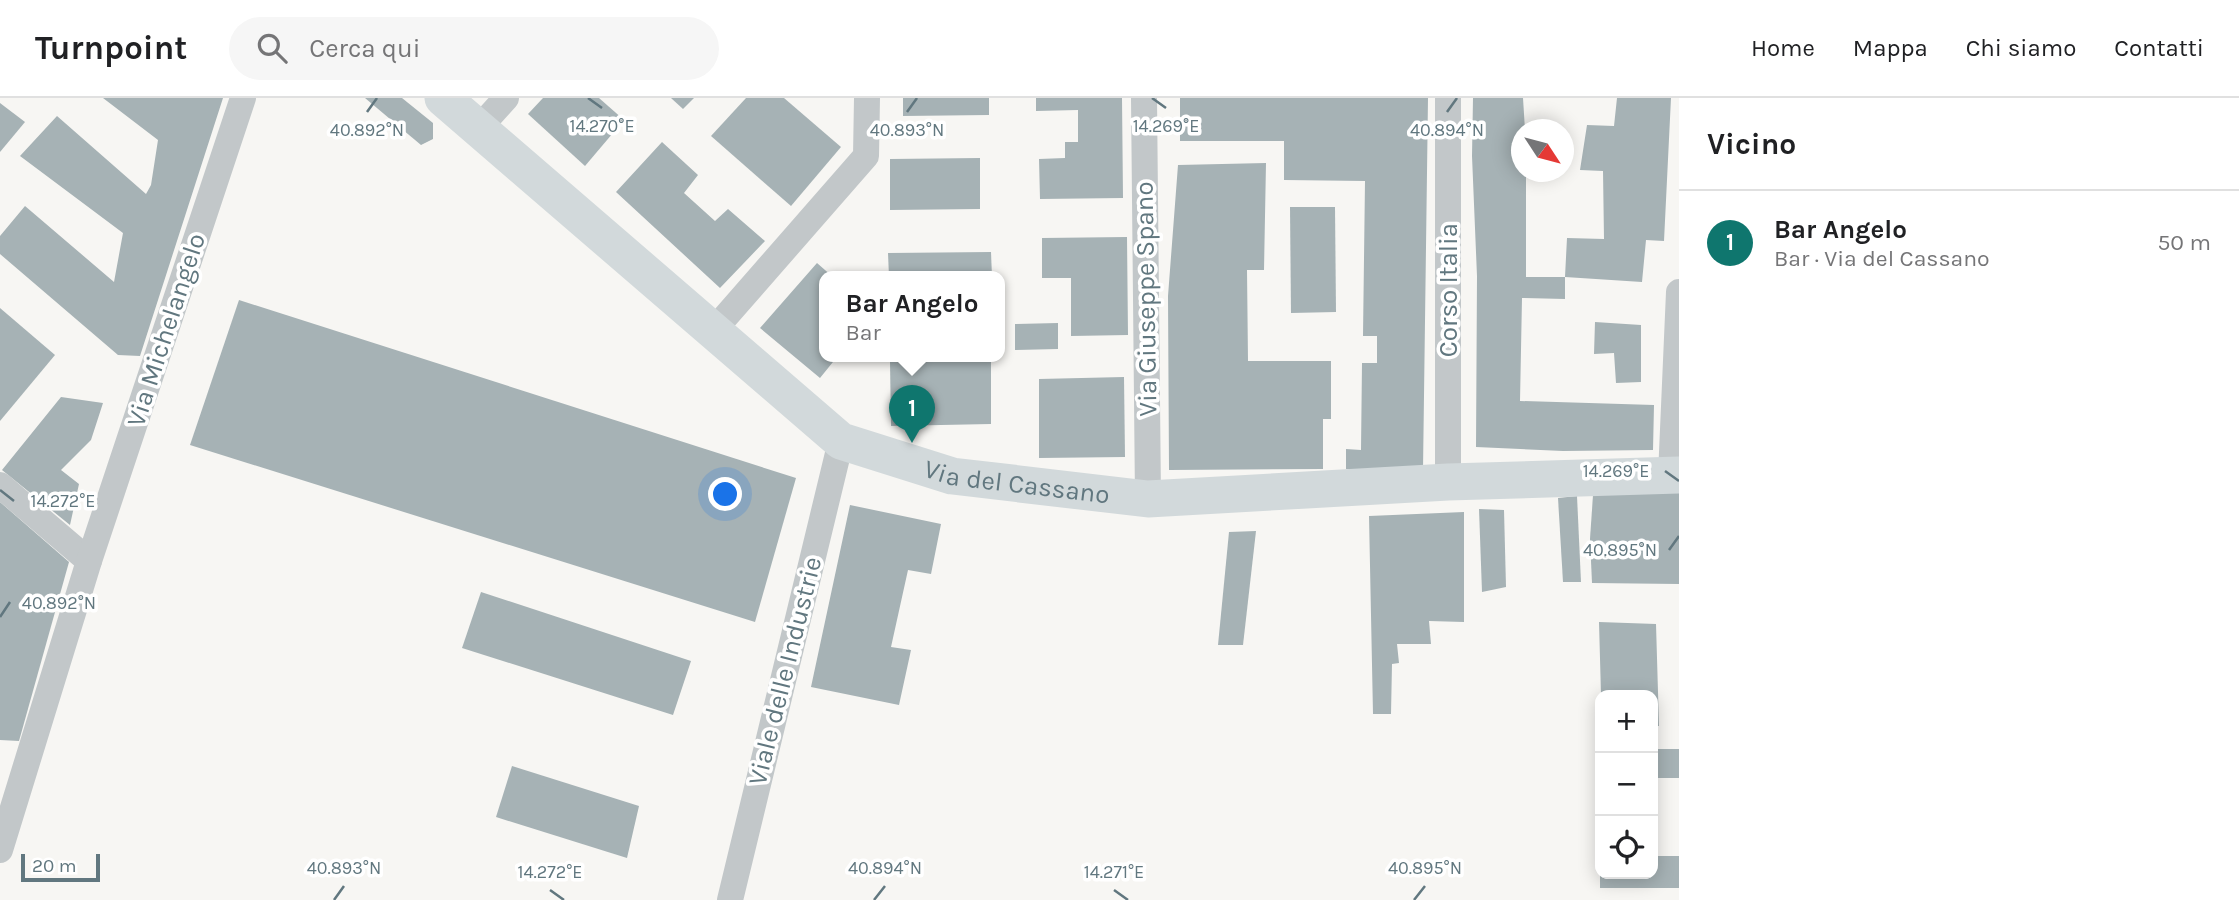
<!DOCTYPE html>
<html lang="it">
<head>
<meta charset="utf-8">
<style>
  :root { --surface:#fff; --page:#f6f6f6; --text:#202124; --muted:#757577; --line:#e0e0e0; --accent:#0f766e }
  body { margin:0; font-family:Karla,sans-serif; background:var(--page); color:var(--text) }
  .controls { position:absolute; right:21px; bottom:21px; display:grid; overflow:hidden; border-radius:14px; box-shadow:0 4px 18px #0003 }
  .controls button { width:63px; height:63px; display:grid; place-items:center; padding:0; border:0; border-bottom:2px solid var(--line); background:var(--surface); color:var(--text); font:35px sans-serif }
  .compass { position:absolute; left:1511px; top:21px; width:63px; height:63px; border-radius:50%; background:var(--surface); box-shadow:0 4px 18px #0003; rotate:126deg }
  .scale { position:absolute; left:21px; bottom:18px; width:79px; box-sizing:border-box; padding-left:7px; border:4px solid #61777f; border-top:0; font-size:19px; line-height:24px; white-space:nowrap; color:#61777f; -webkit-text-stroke:5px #fff; paint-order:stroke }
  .you { position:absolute; left:726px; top:397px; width:24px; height:24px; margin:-18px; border:5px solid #fff; border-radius:50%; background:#1a73e8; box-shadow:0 0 0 10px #1a73e833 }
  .badge { display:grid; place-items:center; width:46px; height:46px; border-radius:50%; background:var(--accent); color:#fff; font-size:23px; font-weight:700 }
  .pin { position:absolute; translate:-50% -58px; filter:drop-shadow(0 2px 4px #0008) }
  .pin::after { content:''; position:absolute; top:37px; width:24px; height:21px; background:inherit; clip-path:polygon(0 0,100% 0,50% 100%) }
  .popup { position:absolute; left:819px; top:173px; width:186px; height:91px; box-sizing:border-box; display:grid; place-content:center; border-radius:14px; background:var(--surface); filter:drop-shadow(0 2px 5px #0005); font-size:23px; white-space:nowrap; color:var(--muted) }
  .popup b { font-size:26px; color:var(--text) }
  .popup::after { content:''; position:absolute; left:50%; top:100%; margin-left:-14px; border:14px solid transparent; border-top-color:var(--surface) }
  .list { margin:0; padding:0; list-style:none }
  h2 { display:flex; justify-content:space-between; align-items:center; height:91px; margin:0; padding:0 28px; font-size:30px }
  h2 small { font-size:23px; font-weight:400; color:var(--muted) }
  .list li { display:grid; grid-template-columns:46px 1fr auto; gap:21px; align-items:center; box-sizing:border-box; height:105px; padding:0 28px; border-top:2px solid var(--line) }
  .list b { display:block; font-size:26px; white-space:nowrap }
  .list p { margin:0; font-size:23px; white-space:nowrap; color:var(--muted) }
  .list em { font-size:23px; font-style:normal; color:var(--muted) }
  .icon { flex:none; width:38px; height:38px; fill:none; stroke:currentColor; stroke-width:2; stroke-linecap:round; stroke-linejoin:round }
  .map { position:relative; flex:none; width:1679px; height:802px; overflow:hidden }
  header { display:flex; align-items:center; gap:42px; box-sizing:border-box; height:98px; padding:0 35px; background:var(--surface); border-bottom:2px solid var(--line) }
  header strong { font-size:33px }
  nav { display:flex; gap:38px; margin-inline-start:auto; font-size:24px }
  .search { width:490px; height:63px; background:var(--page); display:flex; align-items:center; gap:18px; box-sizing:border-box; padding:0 24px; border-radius:38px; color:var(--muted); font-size:26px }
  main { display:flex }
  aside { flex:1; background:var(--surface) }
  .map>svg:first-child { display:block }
  .building { fill:#a6b2b5 }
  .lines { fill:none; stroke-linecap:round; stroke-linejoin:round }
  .minor { stroke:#c2c7c9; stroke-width:26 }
  .secondary { stroke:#d2d9db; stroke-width:37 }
  .ticks { fill:none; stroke:#61777f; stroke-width:2.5 }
  .labels { text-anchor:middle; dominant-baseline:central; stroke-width:7; stroke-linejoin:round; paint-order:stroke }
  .street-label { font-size:26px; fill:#61777f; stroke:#fff }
  .ticks-label { font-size:18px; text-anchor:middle; fill:#61777f; stroke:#fff; stroke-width:7; stroke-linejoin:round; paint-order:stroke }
</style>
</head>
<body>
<header>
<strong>Turnpoint</strong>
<div class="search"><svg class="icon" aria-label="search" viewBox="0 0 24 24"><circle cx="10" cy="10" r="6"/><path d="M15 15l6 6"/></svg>Cerca qui</div>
<nav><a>Home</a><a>Mappa</a><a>Chi siamo</a><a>Contatti</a></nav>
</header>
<main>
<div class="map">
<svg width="1679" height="802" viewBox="0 0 1679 802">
  <rect width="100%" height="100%" fill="#f7f6f3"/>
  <g class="building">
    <polygon points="103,0 223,0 140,258 118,257 0,156 0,138 25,108 114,184 123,135 20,58 57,18 146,96 151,87 158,42"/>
    <polygon points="365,0 402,0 433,25 433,41 421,47"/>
    <polygon points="543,0 599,0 624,22 585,68 528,16"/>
    <polygon points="671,0 694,0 683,11"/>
    <polygon points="746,0 784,0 841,49 791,108 711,38"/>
    <polygon points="903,0 989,0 989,17 903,18"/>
    <polygon points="1036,0 1122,0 1123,100 1040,101 1039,61 1065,60 1065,44 1078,44 1078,12 1036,13"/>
    <polygon points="1180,0 1428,0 1423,372 1346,371 1346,351 1361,352 1362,265 1377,265 1377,238 1363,238 1365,83 1284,82 1284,43 1180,43"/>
    <polygon points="1473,0 1523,0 1525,32 1521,32 1521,74 1526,74 1526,179 1565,179 1565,201 1522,200 1520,303 1654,307 1653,352 1563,353 1476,349 1477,178 1472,58"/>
    <polygon points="1617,0 1671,0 1664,143 1646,142 1642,184 1565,179 1567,140 1604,141 1603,73 1580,72 1587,27 1614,28"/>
    <polygon points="0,5 25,24 0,54"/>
    <polygon points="662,44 698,77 684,95 715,123 728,111 765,143 720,190 616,94"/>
    <polygon points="980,60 980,111 890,112 890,61"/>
    <polygon points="1266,65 1264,172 1247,172 1248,263 1331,263 1331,321 1323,321 1323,371 1169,372 1168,198 1178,67"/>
    <polygon points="1290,109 1335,109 1336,214 1291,215"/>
    <polygon points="1127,139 1128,237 1071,238 1071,180 1042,180 1042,140"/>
    <polygon points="991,154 992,179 889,179 888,155"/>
    <polygon points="817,165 833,179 824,179 824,259 837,259 820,280 760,230"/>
    <polygon points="239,202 796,380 755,524 190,347"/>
    <polygon points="0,210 55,257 0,323"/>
    <polygon points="1595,224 1641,227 1641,284 1616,285 1614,255 1594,256"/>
    <polygon points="1058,225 1058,251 1015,252 1015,226"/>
    <polygon points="991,262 991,326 891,328 890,263"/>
    <polygon points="1124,279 1125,359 1039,360 1039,281"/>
    <polygon points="61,299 103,305 91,342 61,372 79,386 70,427 2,372"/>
    <polygon points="1679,393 1679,486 1592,485 1590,441 1593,397"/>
    <polygon points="1577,398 1581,484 1563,484 1558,400"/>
    <polygon points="0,404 69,464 19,643 0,642"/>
    <polygon points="850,407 941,426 931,476 908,472 891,549 911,552 899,607 811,589"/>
    <polygon points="1479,411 1504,412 1506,489 1482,494"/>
    <polygon points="1464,414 1464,524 1429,523 1431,546 1397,546 1399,565 1392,566 1391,616 1373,616 1369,418"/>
    <polygon points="1256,433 1243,547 1218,547 1229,434"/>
    <polygon points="481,494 691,563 673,617 462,550"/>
    <polygon points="1599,524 1656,526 1659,628 1653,628 1653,597 1601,597"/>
    <rect x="1653" y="651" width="26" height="29"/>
    <polygon points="512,668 639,708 627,760 496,719"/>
    <polygon points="1653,758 1679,758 1679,790 1600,790 1600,776 1653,776"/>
  </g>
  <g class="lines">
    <g class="minor">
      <polyline points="1144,0 1148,401"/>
      <polyline points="478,31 506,0"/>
      <polyline points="713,233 866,58 867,0"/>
      <polyline points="1671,377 1679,194"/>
      <polyline points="1448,384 1448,0"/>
      <polyline points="0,387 89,463"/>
      <polyline points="0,752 89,463 243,0"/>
      <polyline points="730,802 841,343"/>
    </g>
    <path class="secondary" id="s1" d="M443,0L841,343L952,378L1148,401L1448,384L1679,377"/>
  </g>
  <path class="ticks" d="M588,0L602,10M1152,0L1166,10M367,14L377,0M907,14L917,0M1447,14L1457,0M1665,373L1679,383M0,392L14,403M1669,452L1679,438M0,519L10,504M550,792L564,802M1114,792L1128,802M334,802L344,788M874,802L885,788M1414,802L1425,788"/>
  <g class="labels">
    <g class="street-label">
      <text transform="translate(1448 192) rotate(-90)">Corso Italia</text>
      <text transform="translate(1146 201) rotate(-91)">Via Giuseppe Spano</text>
      <text transform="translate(166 232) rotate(-72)">Via Michelangelo</text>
      <text stroke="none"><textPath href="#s1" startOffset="707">Via del Cassano</textPath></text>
      <text transform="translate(785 573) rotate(-76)">Viale delle Industrie</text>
    </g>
  </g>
  <g class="ticks-label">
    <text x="602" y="34">14.270°E</text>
    <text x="1166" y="34">14.269°E</text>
    <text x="907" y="38">40.893°N</text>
    <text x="1447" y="38">40.894°N</text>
    <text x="367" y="38">40.892°N</text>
    <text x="1616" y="379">14.269°E</text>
    <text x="63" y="409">14.272°E</text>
    <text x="1620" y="458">40.895°N</text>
    <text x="59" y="511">40.892°N</text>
    <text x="344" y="776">40.893°N</text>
    <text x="885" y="776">40.894°N</text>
    <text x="1425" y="776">40.895°N</text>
    <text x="550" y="780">14.272°E</text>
    <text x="1114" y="780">14.271°E</text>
  </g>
</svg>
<div class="controls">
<button>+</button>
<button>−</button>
<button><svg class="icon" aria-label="locate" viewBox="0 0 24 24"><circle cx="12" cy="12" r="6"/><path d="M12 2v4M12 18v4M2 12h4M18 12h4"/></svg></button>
</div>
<svg class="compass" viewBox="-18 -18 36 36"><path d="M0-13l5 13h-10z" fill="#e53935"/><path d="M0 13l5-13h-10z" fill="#757577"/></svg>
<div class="scale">20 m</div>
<div class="you"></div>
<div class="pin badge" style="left:912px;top:345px">1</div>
<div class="popup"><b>Bar Angelo</b>Bar</div>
</div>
<aside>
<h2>Vicino<small></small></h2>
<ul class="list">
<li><span class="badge">1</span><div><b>Bar Angelo</b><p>Bar · Via del Cassano</p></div><em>50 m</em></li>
</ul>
</aside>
</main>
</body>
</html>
